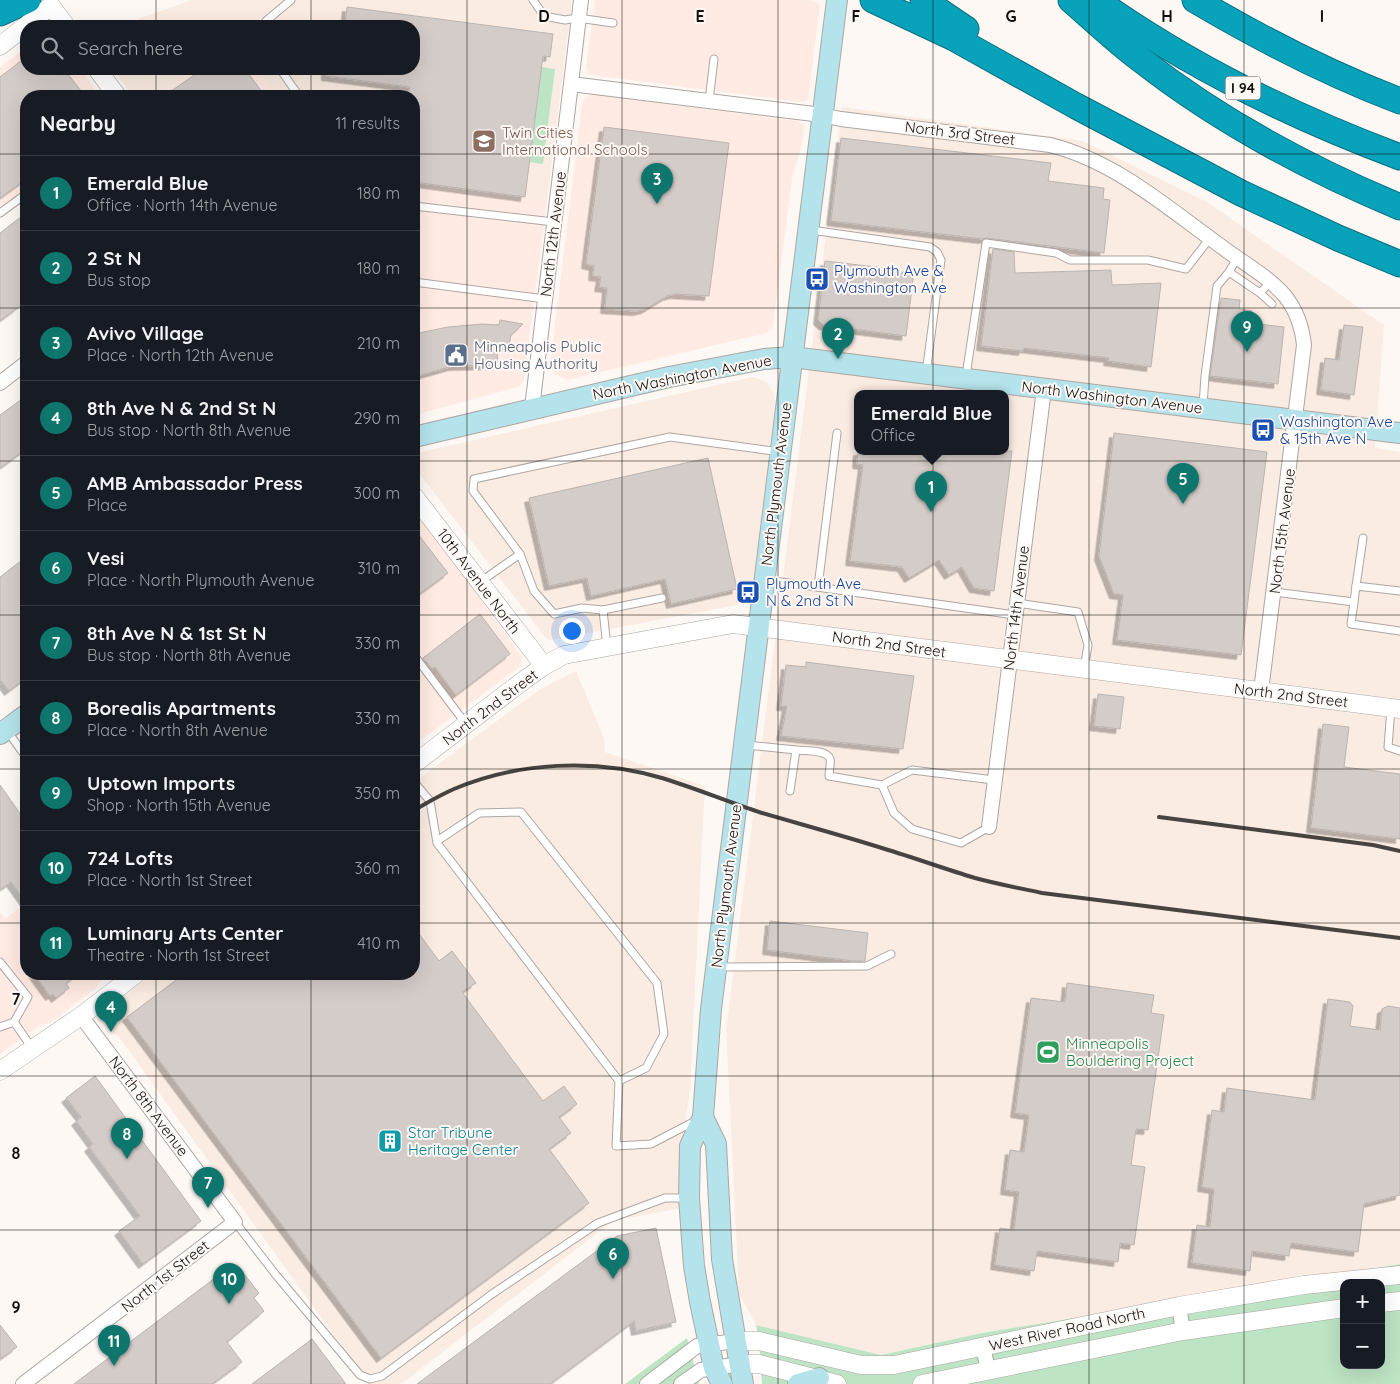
<!DOCTYPE html>
<html lang="en">
<head>
<meta charset="utf-8">
<style>
  :root { --surface:#171b24; --page:#20242c; --text:#f1f3f6; --muted:#9ea1a6; --line:#363941; --accent:#0f766e }
  body { margin:0; font-family:Quicksand,sans-serif; background:var(--page); color:var(--text) }
  .controls { position:absolute; right:15px; bottom:15px; display:grid; overflow:hidden; border-radius:10px; box-shadow:0 5px 20px #0002 }
  .controls button { width:45px; height:45px; display:grid; place-items:center; padding:0; border:0; border-bottom:1px solid var(--line); background:var(--surface); color:var(--text); font:25px sans-serif }
  .you { position:absolute; left:571px; top:630px; width:18px; height:18px; margin:-12px; border:4px solid #fff; border-radius:50%; background:#1a73e8; box-shadow:0 0 0 8px #1a73e833 }
  .badge { display:grid; place-items:center; width:32px; height:32px; border-radius:50%; background:var(--accent); color:#fff; font-size:16px; font-weight:700 }
  .pin { position:absolute; translate:-50% -41px; filter:drop-shadow(0 1px 2px #0008) }
  .pin::after { content:''; position:absolute; top:26px; width:18px; height:15px; background:inherit; clip-path:polygon(0 0,100% 0,50% 100%) }
  .popup { position:absolute; left:854px; top:390px; width:155px; height:65px; box-sizing:border-box; display:grid; place-content:center; border-radius:10px; background:var(--surface); filter:drop-shadow(0 1px 4px #0005); font-size:16px; white-space:nowrap; color:var(--muted) }
  .popup b { font-size:19px; color:var(--text) }
  .popup::after { content:''; position:absolute; left:50%; top:100%; margin-left:-10px; border:10px solid transparent; border-top-color:var(--surface) }
  .list { margin:0; padding:0; list-style:none }
  h2 { display:flex; justify-content:space-between; align-items:center; height:65px; margin:0; padding:0 20px; font-size:21px }
  h2 small { font-size:16px; font-weight:400; color:var(--muted) }
  .list li { display:grid; grid-template-columns:32px 1fr auto; gap:15px; align-items:center; box-sizing:border-box; height:75px; padding:0 20px; border-top:1px solid var(--line) }
  .list b { display:block; font-size:19px; white-space:nowrap }
  .list p { margin:0; font-size:16px; white-space:nowrap; color:var(--muted) }
  .list em { font-size:16px; font-style:normal; color:var(--muted) }
  .icon { flex:none; width:28px; height:28px; fill:none; stroke:currentColor; stroke-width:2; stroke-linecap:round; stroke-linejoin:round }
  .map { position:relative; flex:none; width:1400px; height:1384px; overflow:hidden }
  .search { position:absolute; background:var(--surface); box-shadow:0 5px 20px #0002; left:20px; top:20px; width:400px; height:55px; display:flex; align-items:center; gap:12px; box-sizing:border-box; padding:0 18px; border-radius:20px; color:var(--muted); font-size:19px }
  .panel { position:absolute; background:var(--surface); box-shadow:0 5px 20px #0002; left:20px; top:90px; width:400px; height:890px; border-radius:20px }
  .map>svg:first-child { display:block }
  .commercial { fill:#ffebe3 }
  .built { fill:#faece2; fill-rule:evenodd }
  .green { fill:#bde4c4; fill-rule:evenodd }
  .building { fill:#d4ccc9; stroke:#bcb4b1; filter:url(#shadow) }
  .lines { fill:none; stroke-linecap:round; stroke-linejoin:round }
  .service-casing { stroke:#ada6a2; stroke-width:9 }
  .minor-casing { stroke:#ada6a2; stroke-width:16 }
  .tertiary-casing { stroke:#ada6a2; stroke-width:19 }
  .secondary-casing { stroke:#ada6a2; stroke-width:22 }
  .motorway-casing { stroke:#0b6f7e; stroke-width:27 }
  .service { stroke:#fff; stroke-width:7 }
  .minor { stroke:#fff; stroke-width:14 }
  .tertiary { stroke:#fff; stroke-width:18 }
  .secondary { stroke:#b5e3eb; stroke-width:20 }
  .motorway { stroke:#08a2bb; stroke-width:25 }
  .rail { stroke:#464341; stroke-width:4 }
  .grid { fill:none; stroke:#110f0d; stroke-width:1; stroke-opacity:0.55 }
  .labels { text-anchor:middle; dominant-baseline:central; stroke-width:4; stroke-linejoin:round; paint-order:stroke }
  .shield { fill:#fef8f5; stroke:#585553; stroke-width:1 }
  .shield-label { font-size:14px; font-weight:bold; fill:#110f0d }
  .education-label { font-size:15px; fill:#785e54; stroke:#fef8f5; text-anchor:start }
  .street-label { font-size:15px; fill:#110f0d; stroke:#fef8f5 }
  .transit-label { font-size:15px; fill:#164399; stroke:#fef8f5; text-anchor:start }
  .service-label { font-size:15px; fill:#4e5e75; stroke:#fef8f5; text-anchor:start }
  .leisure-label { font-size:15px; fill:#27864d; stroke:#fef8f5; text-anchor:start }
  .culture-label { font-size:15px; fill:#0d838f; stroke:#fef8f5; text-anchor:start }
  .grid-label { font-size:16px; text-anchor:middle; font-weight:bold; fill:#110f0d; stroke:#fef8f5; stroke-width:4; stroke-linejoin:round; paint-order:stroke }
</style>
</head>
<body>
<div class="map">
<svg width="1400" height="1384" viewBox="0 0 1400 1384">
  <defs>
    <filter id="shadow"><feDropShadow dx="-4.5" dy="4.5" stdDeviation="0" flood-color="#0004"/></filter>
  </defs>
  <rect width="100%" height="100%" fill="#fef8f5"/>
  <g class="commercial">
    <polygon points="595,0 810,0 820,4 808,100 800,102 591,75 588,73 586,66"/>
    <polygon points="26,48 26,69 80,69 100,96 26,96 26,193 0,214 0,67"/>
    <polygon points="195,69 257,69 276,96 157,96"/>
    <polygon points="591,94 798,121 805,126 803,140 792,179 773,326 767,333 567,380 554,374 550,366 582,104 585,97"/>
    <polygon points="414,185 547,202 524,379 520,386 515,388 414,415"/>
    <polygon points="414,509 461,572 522,657 521,665 514,671 414,745"/>
    <polygon points="26,903 26,974 108,974 103,977 96,988 50,1023 39,1026 0,1054 0,912 5,919"/>
  </g>
  <g class="built">
    <polygon points="192,0 572,0 547,202 414,185 414,96 276,96 257,69 414,69 414,26 128,26 138,19"/>
    <polygon points="113,69 195,69 157,96 133,96"/>
    <path d="M842,107L1083,141L1207,202L1384,325L1375,448L1400,452V1264L982,1333L881,1355L756,1325L739,1293L726,1030ZM857,393H1005V451H857Z"/>
    <polygon points="753,377 767,382 773,392 775,401 752,596 748,601 743,604 551,640 546,638 418,472 415,462 417,456 421,452"/>
    <polygon points="576,671 604,738 605,752 705,786 690,1090 679,1165 681,1208 613,1221 401,1384 369,1384 119,1037 109,1031 102,1021 101,1015 103,1011 154,974 414,974 414,782 539,690"/>
  </g>
  <g class="green">
    <polygon points="541,67 555,69 543,164 529,162"/>
    <path d="M1400,1264V1384H762L759,1341L756,1325L881,1355L982,1333ZM1344,1283H1381V1365H1344Z"/>
    <polygon points="687,1338 699,1384 625,1384"/>
  </g>
  <g class="building">
    <polygon points="347,7 553,34 550,57 543,56 525,197 414,182 414,96 408,96 410,87 326,76 326,69 414,69 414,26 345,26"/>
    <polygon points="26,57 26,69 64,69 85,96 26,96 26,179 0,198 0,77"/>
    <polygon points="203,69 245,69 265,96 164,96"/>
    <polygon points="604,127 729,143 709,296 675,294 667,296 646,309 637,311 605,309 607,288 599,287 601,277 593,276 594,266 586,264"/>
    <polygon points="841,138 1051,163 1048,181 1104,188 1103,199 1110,200 1104,253 987,238 983,239 831,221"/>
    <polygon points="26,213 26,301 0,321 0,233"/>
    <polygon points="993,249 1014,252 1015,273 1111,270 1112,285 1161,283 1151,367 1108,361 1109,358 1024,348 1023,351 981,346"/>
    <polygon points="825,261 893,269 898,276 904,271 914,272 906,336 823,325 818,320"/>
    <polygon points="1221,298 1240,300 1239,309 1252,311 1250,323 1284,327 1278,384 1210,376"/>
    <polygon points="500,320 523,324 511,335 509,346 498,345 497,365 453,366 414,377 414,334 448,327 482,324 499,325"/>
    <polygon points="1344,325 1363,327 1354,395 1321,390 1325,358 1339,360"/>
    <polygon points="26,396 26,449 0,468 0,415"/>
    <polygon points="1114,433 1267,452 1241,655 1117,640 1123,595 1114,594 1099,556"/>
    <polygon points="858,451 1012,451 994,591 974,588 962,567 949,575 939,560 909,578 902,567 850,561 863,465 857,464"/>
    <polygon points="708,458 737,589 671,604 665,579 591,596 587,578 549,586 529,498"/>
    <polygon points="414,529 448,573 414,598"/>
    <polygon points="26,557 26,678 9,691 0,679 0,577"/>
    <polygon points="480,614 510,654 456,695 435,667 432,669 423,658"/>
    <polygon points="806,662 914,676 903,749 781,736 787,706 781,706 786,665 806,667"/>
    <polygon points="1098,694 1124,697 1120,729 1094,726"/>
    <polygon points="1323,724 1349,727 1344,767 1400,774 1400,839 1311,828"/>
    <polygon points="0,785 26,822 26,903 11,882 0,890"/>
    <polygon points="770,921 868,933 865,961 854,961 767,950"/>
    <polygon points="414,927 439,961 452,951 476,983 462,992 543,1101 564,1086 577,1104 559,1117 571,1133 549,1149 589,1203 381,1358 127,1017 184,974 414,974"/>
    <polygon points="34,974 78,974 66,983 69,988 56,998 53,994 50,996"/>
    <polygon points="1067,983 1154,995 1151,1013 1164,1015 1148,1130 1136,1129 1131,1165 1145,1167 1134,1245 1120,1243 1118,1262 1037,1251 1034,1271 995,1265 1000,1228 1014,1230 1019,1192 1005,1190 1010,1150 1024,1152 1029,1115 1015,1113 1031,998 1065,1002"/>
    <polygon points="1328,999 1350,1002 1353,1006 1350,1026 1380,1030 1382,1009 1388,1006 1400,1008 1400,1195 1364,1204 1358,1252 1291,1243 1289,1256 1252,1251 1250,1271 1192,1263 1197,1225 1210,1227 1214,1189 1202,1187 1212,1110 1224,1112 1227,1088 1315,1100"/>
    <polygon points="95,1076 201,1221 143,1264 119,1231 140,1216 89,1147 93,1144 76,1121 81,1117 66,1098"/>
    <polygon points="656,1228 676,1322 636,1331 634,1321 550,1384 417,1384 617,1236"/>
    <polygon points="231,1266 239,1278 244,1274 259,1293 254,1298 264,1311 227,1342 242,1362 212,1384 74,1384"/>
    <polygon points="0,1325 17,1347 0,1359"/>
    <polygon points="312,1339 346,1384 252,1384"/>
  </g>
  <g class="lines">
    <g class="service-casing">
      <g id="service">
        <polyline points="533,0 544,16 565,20 578,18 613,23"/>
        <polyline points="265,26 266,21 291,0"/>
        <polyline points="280,69 299,96"/>
        <polyline points="709,101 714,59"/>
        <polyline points="414,206 554,222"/>
        <polyline points="0,213 26,194"/>
        <polyline points="811,230 930,247 937,252 941,260 926,373"/>
        <polyline points="1237,258 1229,272 1260,293 1270,282"/>
        <polyline points="414,282 545,299"/>
        <polyline points="1260,293 1272,304"/>
        <polyline points="966,376 986,243 1056,253 1070,260 1148,260 1186,269 1210,238"/>
        <polyline points="1203,406 1205,376 1217,286 1229,272"/>
        <polyline points="767,580 1015,615"/>
        <polyline points="480,582 520,554"/>
        <polyline points="1356,586 1363,538"/>
        <polyline points="818,587 837,433"/>
        <polyline points="1274,592 1354,602 1351,624 1400,631"/>
        <polyline points="1354,602 1356,586 1400,591"/>
        <polyline points="1017,603 1078,612 1088,645 1084,669"/>
        <polyline points="603,610 662,598"/>
        <polyline points="607,647 603,610 582,608 554,614 534,591 520,554 473,491 474,479 670,437 780,452"/>
        <polyline points="414,655 466,724"/>
        <polyline points="1391,708 1388,747 1400,751"/>
        <polyline points="8,732 26,757"/>
        <polyline points="747,745 796,750 790,791"/>
        <path d="M796,750C804,751 827,749 830,759C831,764 829,771 829,776L882,785"/>
        <polyline points="414,782 430,801 437,843 619,1081 616,1146 651,1144 697,1120"/>
        <polyline points="989,827 961,843 912,829 894,813 882,785 912,770 994,780"/>
        <polyline points="437,841 479,813 521,812 657,983 664,1034 646,1068 619,1081"/>
        <polyline points="0,962 28,997 14,1022"/>
        <polyline points="719,967 867,966 891,954"/>
        <polyline points="0,1027 14,1022 32,1048"/>
        <polyline points="235,1222 276,1275 360,1375 370,1379 382,1376 492,1294 598,1223 665,1198 687,1198"/>
      </g>
    </g>
    <g class="minor-casing">
      <g id="minor">
        <path d="M571,84L822,115L841,119L1050,145C1115,161 1169,209 1222,247C1243,263 1268,276 1285,296C1297,311 1302,326 1304,345L1261,691"/>
        <polyline points="0,383 26,363"/>
        <polyline points="532,408 581,0"/>
        <polyline points="989,827 1044,389"/>
        <polyline points="1179,1306 1183,1331"/>
        <polyline points="983,1347 988,1370"/>
        <polyline points="23,1384 235,1222 81,1016"/>
        <polyline points="647,1384 697,1346 736,1341"/>
        <polyline points="681,1384 701,1370 740,1364"/>
      </g>
    </g>
    <g class="tertiary-casing">
      <g id="tertiary">
        <polyline points="0,46 51,6 66,26"/>
        <polyline points="97,69 117,96"/>
        <polyline points="414,496 544,666"/>
        <polyline points="414,764 524,680 544,666 564,655 733,624 1400,709"/>
        <polyline points="0,1071 81,1016 136,974"/>
        <polyline points="1381,1303 1400,1301"/>
        <polyline points="736,1341 759,1341 861,1365 894,1365 1179,1306 1304,1285 1400,1275"/>
        <polyline points="740,1364 759,1364 837,1384"/>
        <polyline points="922,1384 1183,1331 1344,1308"/>
      </g>
    </g>
    <g class="secondary-casing">
      <g id="secondary">
        <polyline points="414,437 669,377 764,359 792,357 1400,433"/>
        <polyline points="0,734 26,715"/>
        <polyline points="703,1117 716,1144 722,1259 743,1384"/>
        <polyline points="722,1384 714,1368 700,1302 694,1266 689,1198 690,1146 703,1117 711,1009 837,0"/>
        <polyline points="798,1384 819,1378"/>
      </g>
    </g>
    <g class="motorway-casing">
      <g id="motorway">
        <polyline points="873,0 954,38 1076,106 1241,193 1338,238 1400,264"/>
        <polyline points="923,0 966,29"/>
        <path d="M1071,0C1094,20 1116,41 1140,59C1218,120 1309,169 1400,207"/>
        <path d="M1096,0C1189,66 1293,117 1400,157"/>
        <path d="M1195,0C1261,39 1329,74 1400,101"/>
        <polyline points="0,13 28,0"/>
      </g>
    </g>
    <use href="#service" class="service"/>
    <use href="#minor" class="minor"/>
    <use href="#tertiary" class="tertiary"/>
    <use href="#secondary" class="secondary"/>
    <use href="#motorway" class="motorway"/>
    <g class="rail">
      <path d="M414,810C427,803 440,795 454,789C518,762 595,758 662,778C695,788 728,802 762,813C803,825 844,836 885,849C915,858 945,869 975,878C997,884 1019,888 1042,893L1400,938"/>
      <polyline points="1159,817 1373,845 1400,851"/>
    </g>
  </g>
  <path class="grid" d="M156,0V26M311,0V26M467,0V1384M622,0V1384M778,0V1384M933,0V1384M1089,0V1384M1244,0V1384M156,69V96M311,69V96M0,154H26M414,154H1400M0,308H26M414,308H1400M0,461H26M414,461H1400M0,615H26M414,615H1400M0,769H26M414,769H1400M0,923H26M414,923H1400M156,974V1384M311,974V1384M0,1076H1400M0,1230H1400"/>
  <defs>
    <g id="school-square" transform="scale(1.25)"><rect x="-9" y="-9" width="18" height="18" rx="4" fill="#8d6e63" stroke="#fef8f5"/><path d="M0-5L7-2L0 1L-7-2ZM-4 1L0 2.5L4 1V4Q0 6-4 4Z" fill="#fff"/></g>
    <g id="bus-square" transform="scale(1.25)"><rect x="-9" y="-9" width="18" height="18" rx="4" fill="#1a4fb4" stroke="#fef8f5"/><path d="M-5-6H5V4H4V6H2V4H-2V6H-4V4H-5ZM-3.5-4V0h7V-4ZM-3.5 1.2v1.5H-2V1.2ZM2 1.2v1.5H3.5V1.2Z" fill="#fff"/></g>
    <g id="civic-square" transform="scale(1.25)"><rect x="-9" y="-9" width="18" height="18" rx="4" fill="#5c6f8a" stroke="#fef8f5"/><path d="M-.6-6.5H3V-4.5H.6V-3L4-1V1h2V6H-6V1h2V-1L-.6-3ZM-1.2 2.5V6h2.4V2.5Z" fill="#fff"/></g>
    <g id="stadium-square" transform="scale(1.25)"><rect x="-9" y="-9" width="18" height="18" rx="4" fill="#2e9e5b" stroke="#fef8f5"/><path d="M0-5a6.5 5 0 1 0 0 10a6.5 5 0 1 0 0-10ZM-3.5-1.8h7v3.6h-7Z" fill="#fff"/></g>
    <g id="building-square" transform="scale(1.25)"><rect x="-9" y="-9" width="18" height="18" rx="4" fill="#0f9aa8" stroke="#fef8f5"/><path d="M-4-6H4V6H1V3H-1V6H-4ZM-2.5-4.3h1.7v1.8h-1.7ZM.8-4.3h1.7v1.8H.8ZM-2.5-1h1.7V.8h-1.7ZM.8-1h1.7V.8H.8Z" fill="#fff"/></g>
  </defs>
  <g fill-rule="evenodd">
    <use href="#school-square" x="484" y="141"/>
    <use href="#bus-square" x="817" y="279"/>
    <use href="#civic-square" x="456" y="355"/>
    <use href="#bus-square" x="1263" y="430"/>
    <use href="#bus-square" x="748" y="592"/>
    <use href="#stadium-square" x="1048" y="1052"/>
    <use href="#building-square" x="390" y="1141"/>
  </g>
  <g class="labels">
    <rect class="shield" x="1225.5" y="76.5" width="35" height="23" rx="4"/>
    <g class="shield-label">
      <text x="1243" y="88">I 94</text>
    </g>
    <g class="education-label">
      <text x="502" y="132">Twin Cities<tspan x="502" dy="17">International Schools</tspan></text>
    </g>
    <g class="street-label">
      <text transform="translate(960 133) rotate(7)">North 3rd Street</text>
      <text transform="translate(553 234) rotate(-83)">North 12th Avenue</text>
      <text transform="translate(682 377) rotate(-11)">North Washington Avenue</text>
      <text transform="translate(1112 397) rotate(7)">North Washington Avenue</text>
      <text transform="translate(776 484) rotate(-83)">North Plymouth Avenue</text>
      <text transform="translate(1282 531) rotate(-83)">North 15th Avenue</text>
      <text transform="translate(479 581) rotate(53)">10th Avenue North</text>
      <text transform="translate(1016 608) rotate(-83)">North 14th Avenue</text>
      <text transform="translate(889 644) rotate(8)">North 2nd Street</text>
      <text transform="translate(1291 695) rotate(7)">North 2nd Street</text>
      <text transform="translate(490 707) rotate(-37)">North 2nd Street</text>
      <text transform="translate(726 886) rotate(-83)">North Plymouth Avenue</text>
      <text transform="translate(149 1106) rotate(53)">North 8th Avenue</text>
      <text transform="translate(165 1276) rotate(-38)">North 1st Street</text>
      <text transform="translate(1067 1329) rotate(-12)">West River Road North</text>
    </g>
    <g class="transit-label">
      <text x="834" y="270">Plymouth Ave &amp;<tspan x="834" dy="17">Washington Ave</tspan></text>
      <text x="1280" y="421">Washington Ave<tspan x="1280" dy="17">&amp; 15th Ave N</tspan></text>
      <text x="766" y="583">Plymouth Ave<tspan x="766" dy="17">N &amp; 2nd St N</tspan></text>
    </g>
    <g class="service-label">
      <text x="474" y="346">Minneapolis Public<tspan x="474" dy="17">Housing Authority</tspan></text>
    </g>
    <g class="leisure-label">
      <text x="1066" y="1043">Minneapolis<tspan x="1066" dy="17">Bouldering Project</tspan></text>
    </g>
    <g class="culture-label">
      <text x="408" y="1132">Star Tribune<tspan x="408" dy="17">Heritage Center</tspan></text>
    </g>
  </g>
  <g class="grid-label">
    <text x="544" y="22">D</text>
    <text x="700" y="22">E</text>
    <text x="856" y="22">F</text>
    <text x="1011" y="22">G</text>
    <text x="1167" y="22">H</text>
    <text x="1322" y="22">I</text>
    <text x="16" y="1005">7</text>
    <text x="16" y="1159">8</text>
    <text x="16" y="1313">9</text>
  </g>
</svg>
<div class="controls">
<button>+</button>
<button>−</button>
</div>
<div class="you"></div>
<div class="pin badge" style="left:931px;top:512px">1</div>
<div class="popup"><b>Emerald Blue</b>Office</div>
<div class="pin badge" style="left:838px;top:359px">2</div>
<div class="pin badge" style="left:657px;top:204px">3</div>
<div class="pin badge" style="left:111px;top:1032px">4</div>
<div class="pin badge" style="left:1183px;top:504px">5</div>
<div class="pin badge" style="left:613px;top:1279px">6</div>
<div class="pin badge" style="left:208px;top:1208px">7</div>
<div class="pin badge" style="left:127px;top:1159px">8</div>
<div class="pin badge" style="left:1247px;top:352px">9</div>
<div class="pin badge" style="left:229px;top:1304px">10</div>
<div class="pin badge" style="left:114px;top:1366px">11</div>
<div class="search"><svg class="icon" aria-label="search" viewBox="0 0 24 24"><circle cx="10" cy="10" r="6"/><path d="M15 15l6 6"/></svg>Search here</div>
<section class="panel">
<h2>Nearby<small>11 results</small></h2>
<ul class="list">
<li><span class="badge">1</span><div><b>Emerald Blue</b><p>Office · North 14th Avenue</p></div><em>180 m</em></li>
<li><span class="badge">2</span><div><b>2 St N</b><p>Bus stop</p></div><em>180 m</em></li>
<li><span class="badge">3</span><div><b>Avivo Village</b><p>Place · North 12th Avenue</p></div><em>210 m</em></li>
<li><span class="badge">4</span><div><b>8th Ave N &amp; 2nd St N</b><p>Bus stop · North 8th Avenue</p></div><em>290 m</em></li>
<li><span class="badge">5</span><div><b>AMB Ambassador Press</b><p>Place</p></div><em>300 m</em></li>
<li><span class="badge">6</span><div><b>Vesi</b><p>Place · North Plymouth Avenue</p></div><em>310 m</em></li>
<li><span class="badge">7</span><div><b>8th Ave N &amp; 1st St N</b><p>Bus stop · North 8th Avenue</p></div><em>330 m</em></li>
<li><span class="badge">8</span><div><b>Borealis Apartments</b><p>Place · North 8th Avenue</p></div><em>330 m</em></li>
<li><span class="badge">9</span><div><b>Uptown Imports</b><p>Shop · North 15th Avenue</p></div><em>350 m</em></li>
<li><span class="badge">10</span><div><b>724 Lofts</b><p>Place · North 1st Street</p></div><em>360 m</em></li>
<li><span class="badge">11</span><div><b>Luminary Arts Center</b><p>Theatre · North 1st Street</p></div><em>410 m</em></li>
</ul>
</section>
</div>
</body>
</html>
